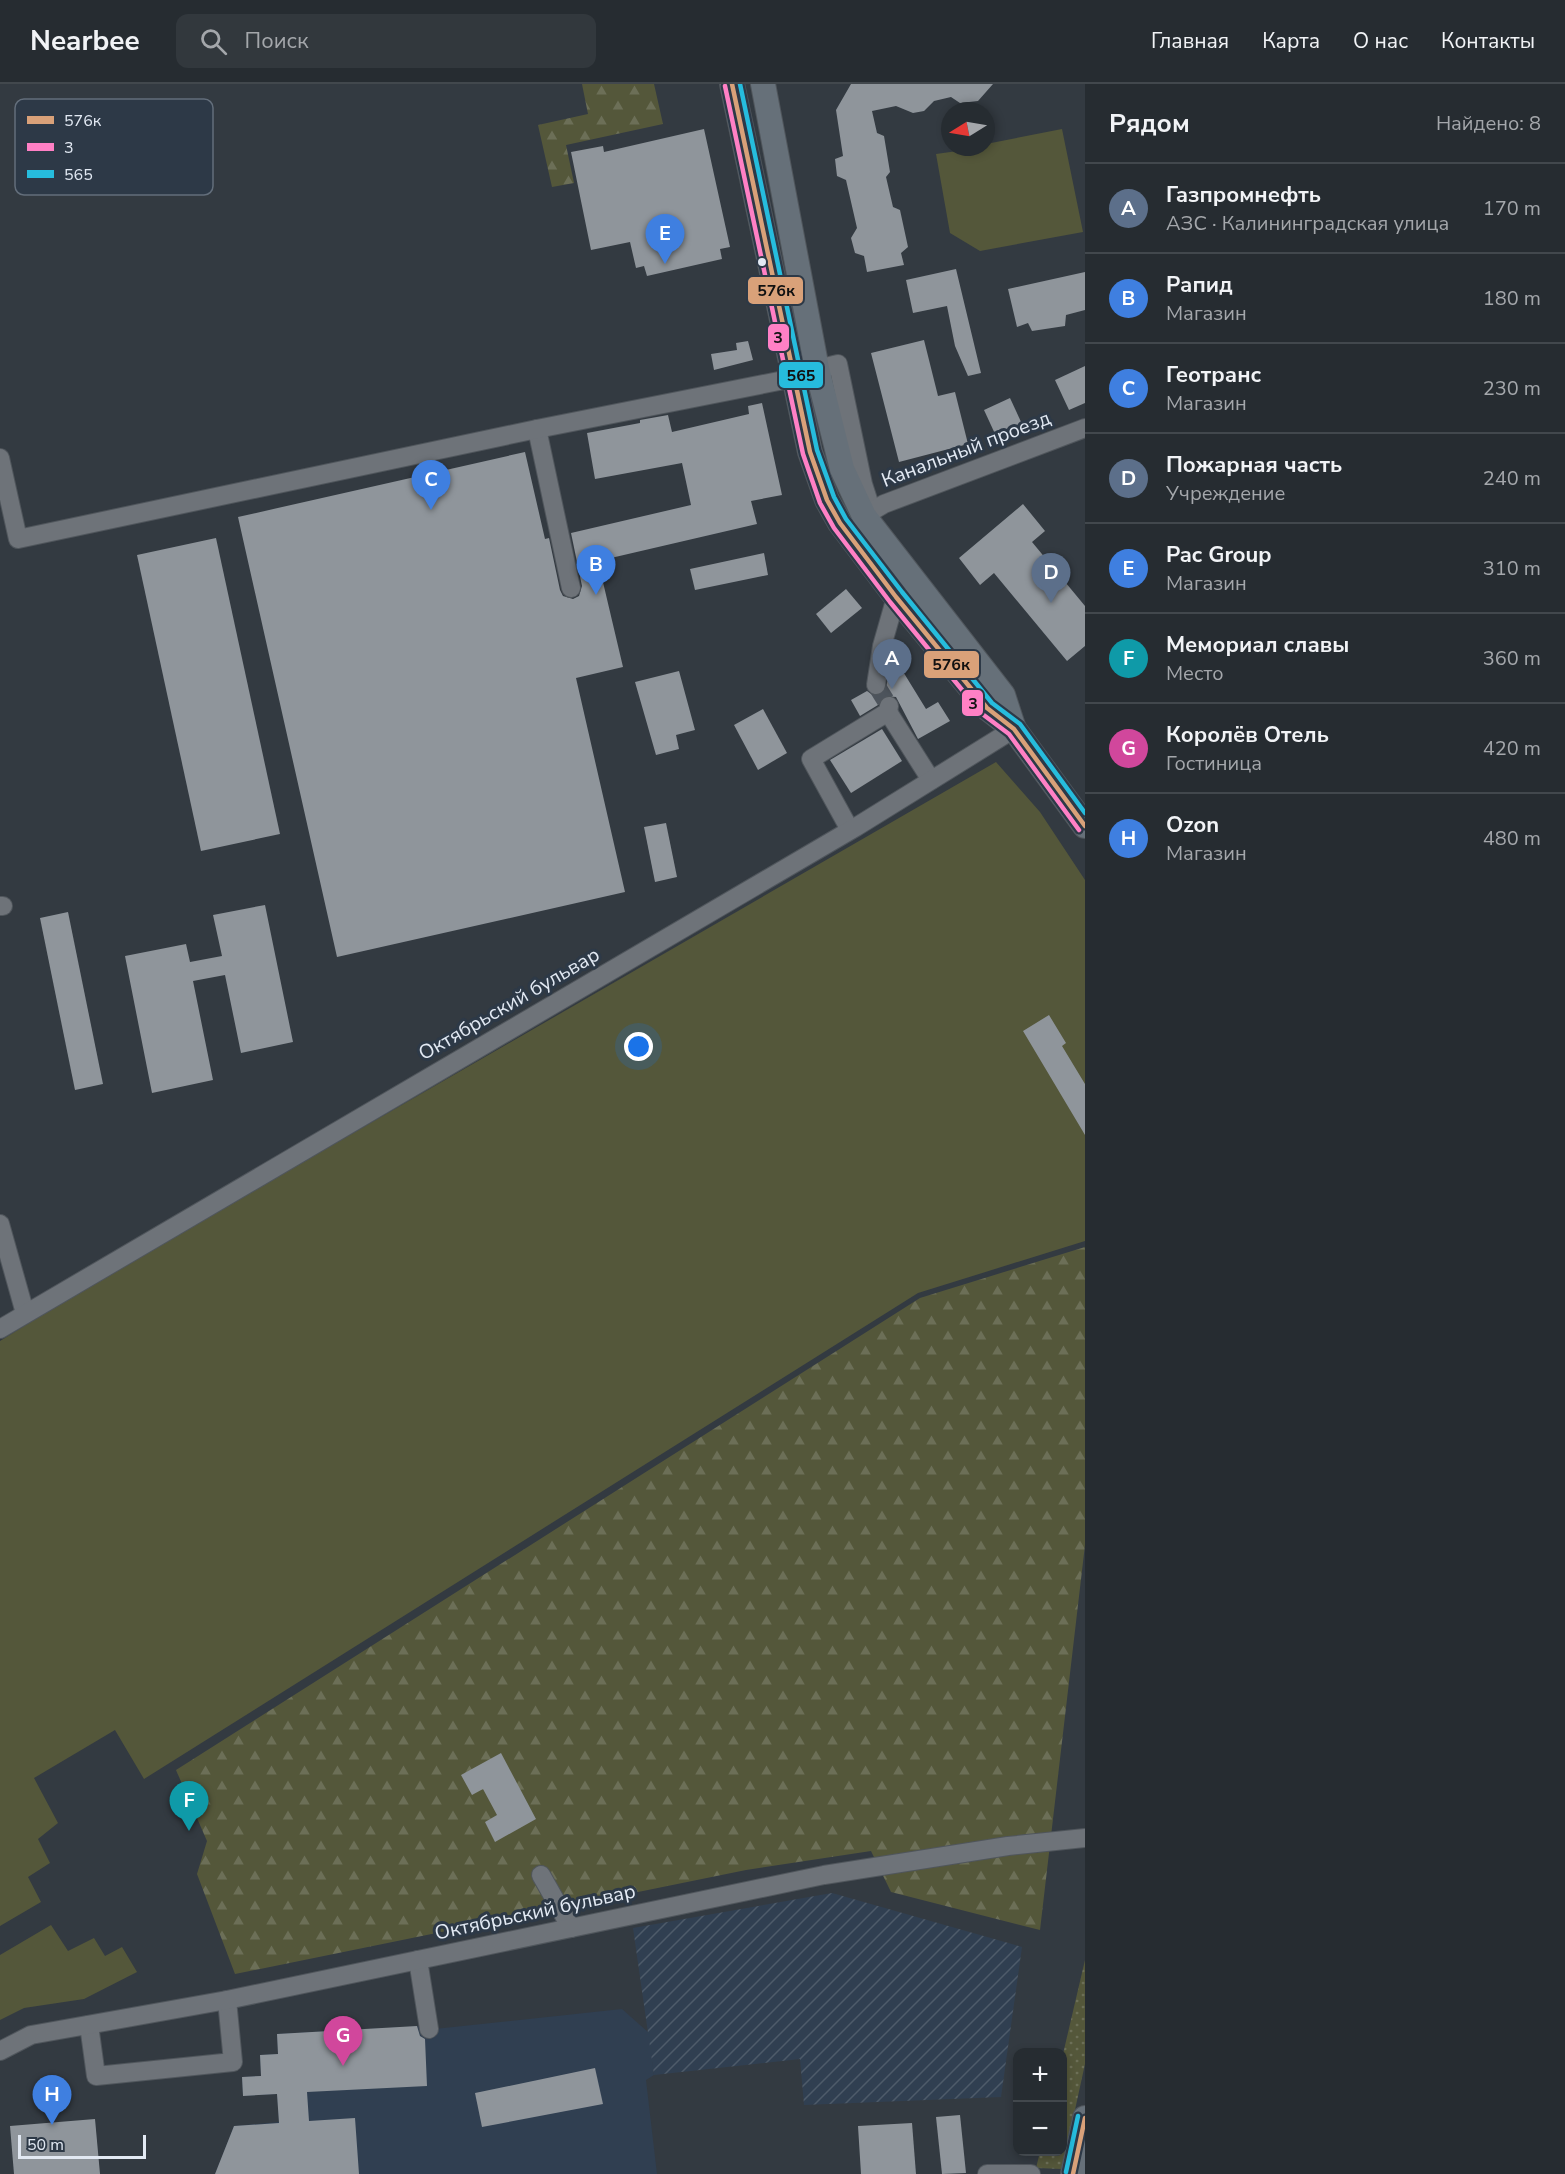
<!DOCTYPE html>
<html lang="ru">
<head>
<meta charset="utf-8">
<style>
  :root { --surface:#262c31; --page:#32383d; --text:#f1f3f6; --muted:#a4a7ab; --line:#42484d; --accent:#a5acb5 }
  body { margin:0; font-family:"Nunito Sans",sans-serif; background:var(--page); color:var(--text) }
  .controls { position:absolute; right:18px; bottom:18px; display:grid; overflow:hidden; border-radius:12px; box-shadow:0 3px 9px #0003 }
  .controls button { width:54px; height:54px; display:grid; place-items:center; padding:0; border:0; border-bottom:2px solid var(--line); background:var(--surface); color:var(--text); font:30px sans-serif }
  .compass { position:absolute; left:941px; top:18px; width:54px; height:54px; border-radius:50%; background:var(--surface); box-shadow:0 3px 9px #0003; rotate:259deg }
  .scale { position:absolute; left:18px; bottom:15px; width:128px; box-sizing:border-box; padding-left:6px; border:3px solid #e2e9f3; border-top:0; font-size:16px; line-height:21px; white-space:nowrap; color:#e2e9f3; -webkit-text-stroke:4px #2d3947; paint-order:stroke }
  .you { position:absolute; left:639px; top:963px; width:21px; height:21px; margin:-15px; border:4px solid #fff; border-radius:50%; background:#1a73e8; box-shadow:0 0 0 9px #1a73e833 }
  .badge { display:grid; place-items:center; width:39px; height:39px; border-radius:50%; background:var(--accent); color:#fff; font-size:20px; font-weight:700 }
  .pin { position:absolute; translate:-50% -50px; filter:drop-shadow(0 2px 3px #0008) }
  .pin::after { content:''; position:absolute; top:32px; width:21px; height:18px; background:inherit; clip-path:polygon(0 0,100% 0,50% 100%) }
  .list { margin:0; padding:0; list-style:none }
  h2 { display:flex; justify-content:space-between; align-items:center; height:78px; margin:0; padding:0 24px; font-size:26px }
  h2 small { font-size:20px; font-weight:400; color:var(--muted) }
  .list li { display:grid; grid-template-columns:39px 1fr auto; gap:18px; align-items:center; box-sizing:border-box; height:90px; padding:0 24px; border-top:2px solid var(--line) }
  .list b { display:block; font-size:22px; white-space:nowrap }
  .list p { margin:0; font-size:20px; white-space:nowrap; color:var(--muted) }
  .list em { font-size:20px; font-style:normal; color:var(--muted) }
  .icon { flex:none; width:33px; height:33px; fill:none; stroke:currentColor; stroke-width:2; stroke-linecap:round; stroke-linejoin:round }
  .map { position:relative; flex:none; width:1085px; height:2090px; overflow:hidden }
  header { display:flex; align-items:center; gap:36px; box-sizing:border-box; height:84px; padding:0 30px; background:var(--surface); border-bottom:2px solid var(--line) }
  header strong { font-size:28px }
  nav { display:flex; gap:33px; margin-inline-start:auto; font-size:21px }
  .search { width:420px; height:54px; background:var(--page); display:flex; align-items:center; gap:15px; box-sizing:border-box; padding:0 21px; border-radius:12px; color:var(--muted); font-size:22px }
  main { display:flex }
  aside { flex:1; background:var(--surface) }
  .map>svg:first-child { display:block }
  .built { fill:#303f51 }
  .industrial { fill:url(#industrial-furrows) }
  .grass { fill:url(#grass-dots) }
  .forest { fill:url(#forest-firs) }
  .green { fill:#54573a }
  .building { fill:#8f959b }
  .lines { fill:none; stroke-linecap:round; stroke-linejoin:round }
  .minor-tunnel { stroke:#4d545c; stroke-width:18; stroke-dasharray:18 9; stroke-linecap:butt }
  .minor-casing { stroke:#50565c; stroke-width:20 }
  .major-casing { stroke:#50565c; stroke-width:26 }
  .minor { stroke:#6e7379; stroke-width:18 }
  .major { stroke:#667079; stroke-width:24 }
  .bus-1-casing { stroke:#2d3947; stroke-width:9 }
  .bus-2-casing { stroke:#2d3947; stroke-width:9 }
  .bus-3-casing { stroke:#2d3947; stroke-width:9 }
  .bus-1 { stroke:#d9a179; stroke-width:4.5 }
  .bus-2 { stroke:#ff80c5; stroke-width:4.5 }
  .bus-3 { stroke:#26bcdd; stroke-width:4.5 }
  .bus-dot { fill:#e2e9f3; stroke:#2d3947; stroke-width:2 }
  .labels { text-anchor:middle; dominant-baseline:central; stroke-width:6; stroke-linejoin:round; paint-order:stroke }
  .street-label { font-size:20px; fill:#e2e9f3; stroke:#2d3947 }
  .key { fill:#2d3947; stroke:#636e7b; stroke-width:1.5 }
  .key-label { font-size:16px; fill:#e2e9f3 }
  .line-badge { stroke:#2d3947; stroke-width:2 }
  .pale-badge-label { font-size:16px; text-anchor:middle; font-weight:bold; fill:#111 }
</style>
</head>
<body>
<header>
<strong>Nearbee</strong>
<div class="search"><svg class="icon" aria-label="search" viewBox="0 0 24 24"><circle cx="10" cy="10" r="6"/><path d="M15 15l6 6"/></svg>Поиск</div>
<nav><a>Главная</a><a>Карта</a><a>О нас</a><a>Контакты</a></nav>
</header>
<main>
<div class="map">
<svg width="1085" height="2090" viewBox="0 0 1085 2090">
  <defs>
    <pattern id="industrial-furrows" width="10" height="10" patternUnits="userSpaceOnUse" patternTransform="scale(1.5)"><rect width="10" height="10" fill="#303f51"/><path d="M-1 1l2-2M0 10L10 0M9 11l2-2" fill="none" stroke="#4e5b6a"/></pattern>
    <pattern id="grass-dots" width="8" height="8" patternUnits="userSpaceOnUse" patternTransform="scale(1.5)"><rect width="8" height="8" fill="#54573a"/><path d="M2 2h.1M6 6h.1" fill="none" stroke="#6c6f57" stroke-width="1.8" stroke-linecap="round"/></pattern>
    <pattern id="forest-firs" width="22" height="20" patternUnits="userSpaceOnUse" patternTransform="scale(1.5)"><rect width="22" height="20" fill="#54573a"/><path d="M5 1l3.5 6h-7zM16 11l3.5 6h-7z" fill="#6c6f57"/></pattern>
  </defs>
  <rect width="100%" height="100%" fill="#333a41"/>
  <polygon class="built" points="622,1925 649,1949 654,1991 646,1996 657,2090 215,2090 234,2042 279,2038 277,2010 243,2012 242,1993 261,1992 260,1971 278,1970 277,1950 424,1942 425,1946"/>
  <polygon class="industrial" points="832,1809 1022,1863 1001,2013 804,2021 800,1975 654,1991 633,1844"/>
  <polygon class="grass" points="1085,1876 1085,1980 1062,2085 1036,2084 1040,2068 1062,2068 1063,1970"/>
  <g class="forest">
    <polygon points="582,0 654,0 663,40 566,61 574,99 552,103 538,41 588,30"/>
    <polygon points="1085,1163 1085,1461 1040,1846 891,1808 871,1767 746,1786 235,1890 197,1790 207,1757 176,1686 920,1214"/>
  </g>
  <g class="green">
    <polygon points="1062,45 1083,148 980,167 950,149 936,70 986,63 986,60"/>
    <polygon points="996,678 1040,728 1085,796 1085,1157 918,1209 144,1695 115,1646 34,1694 58,1739 38,1755 50,1779 28,1793 41,1818 0,1842 0,1257 97,1197"/>
    <polygon points="51,1841 68,1867 94,1854 105,1872 122,1863 137,1888 84,1915 24,1924 0,1936 0,1871"/>
  </g>
  <g class="building">
    <polygon points="851,0 993,0 978,17 960,19 951,13 934,17 924,27 913,29 896,22 872,27 877,49 884,52 890,88 886,93 893,123 900,126 908,163 901,169 904,181 867,188 864,172 855,169 851,154 857,144 846,96 837,92 835,75 843,72 836,26"/>
    <polygon points="704,45 730,163 720,165 722,175 647,192 644,182 636,184 630,158 591,166 571,68 603,62 604,68"/>
    <polygon points="956,185 981,289 968,292 955,262 947,222 913,229 906,196"/>
    <polygon points="1085,188 1085,226 1066,231 1065,242 1032,247 1028,239 1017,243 1008,205"/>
    <polygon points="924,256 938,312 955,308 968,360 899,378 871,269"/>
    <polygon points="748,257 753,276 714,286 711,270 737,266 736,259"/>
    <polygon points="1085,282 1085,319 1069,326 1055,296"/>
    <polygon points="1010,314 1022,340 996,352 984,326"/>
    <polygon points="762,319 782,411 751,417 757,440 598,477 623,583 576,594 625,808 337,873 238,433 525,368 545,455 549,454 560,506 563,512 573,515 579,512 582,502 571,449 691,421 682,379 595,395 587,349 640,339 640,336 668,331 672,348 749,330 748,322"/>
    <polygon points="1023,420 1045,447 1032,458 1085,522 1085,562 1067,577 994,489 980,501 959,474"/>
    <polygon points="216,454 280,750 201,767 137,471"/>
    <polygon points="764,469 768,491 695,506 690,485"/>
    <polygon points="846,505 862,524 831,549 816,530"/>
    <polygon points="902,586 926,625 938,618 950,637 918,655 896,613 885,612 878,621 860,632 851,616 867,607 874,612 881,611 885,608 888,594"/>
    <polygon points="679,587 695,646 676,651 679,665 656,671 635,598"/>
    <polygon points="763,625 787,669 758,686 734,641"/>
    <polygon points="882,645 902,677 851,709 830,676"/>
    <polygon points="666,739 677,793 655,798 644,743"/>
    <polygon points="265,821 293,958 241,969 225,891 193,897 213,996 152,1009 125,872 186,860 190,878 222,872 213,831"/>
    <polygon points="68,828 103,1000 75,1006 40,834"/>
    <polygon points="1049,931 1066,959 1062,962 1085,1000 1085,1051 1023,947"/>
    <polygon points="501,1669 536,1735 495,1758 485,1738 497,1731 483,1705 472,1711 461,1691"/>
    <polygon points="417,1942 420,1952 425,1955 427,2002 307,2008 309,2037 355,2034 359,2090 215,2090 234,2042 279,2039 277,2010 243,2012 242,1993 261,1992 260,1971 278,1970 277,1950"/>
    <polygon points="595,1984 603,2020 482,2043 475,2009"/>
    <polygon points="960,2031 966,2089 942,2090 936,2033"/>
    <polygon points="95,2035 100,2090 14,2090 10,2042"/>
    <polygon points="912,2039 916,2090 861,2090 858,2042"/>
  </g>
  <g class="lines">
    <polyline class="minor-tunnel" points="876,601 889,622"/>
    <g class="minor-casing">
      <g id="minor">
        <polyline points="817,285 838,280 863,400 871,425"/>
        <polyline points="537,345 571,504"/>
        <polyline points="0,374 18,455 537,345 794,294"/>
        <polyline points="864,432 884,420 1085,344"/>
        <polyline points="876,601 882,562 896,513"/>
        <polyline points="888,628 931,696"/>
        <polyline points="850,746 811,675 888,628 889,622"/>
        <polyline points="0,822 3,822"/>
        <polyline points="0,1140 25,1229"/>
        <polyline points="0,1245 856,743 1014,645"/>
        <polyline points="541,1791 571,1844"/>
        <polyline points="418,1876 429,1945"/>
        <polyline points="89,1941 96,1992 233,1978 227,1916"/>
        <polyline points="0,1967 31,1951 227,1916 824,1791 1008,1762 1085,1754"/>
        <polyline points="987,2090 1031,2090"/>
      </g>
    </g>
    <g class="major-casing">
      <g id="major">
        <polyline points="732,0 810,368 827,416 840,439 896,513 987,624 1014,645 1085,742"/>
        <polyline points="763,0 817,285 842,385 864,432 1003,611 1014,645"/>
        <polyline points="1073,2090 1085,2034"/>
      </g>
    </g>
    <use href="#minor" class="minor"/>
    <use href="#major" class="major"/>
    <g class="bus-1-casing">
      <g id="bus-1">
        <polyline points="732,0 810,368 827,416 840,439 896,513 987,624 1014,645 1085,742"/>
        <polyline points="1073,2090 1085,2034"/>
      </g>
    </g>
    <g class="bus-2-casing">
      <polyline id="bus-2" points="725,2 803,370 820,419 834,444 890,518 981,629 1009,650 1079,746"/>
    </g>
    <g class="bus-3-casing">
      <g id="bus-3">
        <polyline points="740,0 817,366 834,413 846,435 902,508 992,619 1020,640 1085,729"/>
        <polyline points="1066,2088 1078,2032"/>
      </g>
    </g>
    <use href="#bus-1" class="bus-1"/>
    <use href="#bus-2" class="bus-2"/>
    <use href="#bus-3" class="bus-3"/>
  </g>
  <circle class="bus-dot" cx="762" cy="178" r="5"/>
  <g class="labels">
    <g class="street-label">
      <text transform="translate(966 365) rotate(-21)">Канальный проезд</text>
      <text transform="translate(509 920) rotate(-30)">Октябрьский бульвар</text>
      <text transform="translate(535 1828) rotate(-12)">Октябрьский бульвар</text>
    </g>
  </g>
  <rect x="15" y="15" width="198" height="96" rx="9" class="key"/>
  <rect x="27" y="32" width="27" height="8" fill="#d9a179"/>
  <rect x="27" y="59" width="27" height="8" fill="#ff80c5"/>
  <rect x="27" y="86" width="27" height="8" fill="#26bcdd"/>
  <g class="key-label">
    <text x="64" y="42">576к</text>
    <text x="64" y="69">3</text>
    <text x="64" y="96">565</text>
  </g>
  <g class="line-badge">
    <rect x="747" y="192" width="57" height="29" rx="6" fill="#d9a179"/>
    <rect x="767" y="239" width="23" height="29" rx="6" fill="#ff80c5"/>
    <rect x="778" y="277" width="46" height="28" rx="6" fill="#26bcdd"/>
    <rect x="923" y="566" width="57" height="29" rx="6" fill="#d9a179"/>
    <rect x="961" y="605" width="23" height="28" rx="6" fill="#ff80c5"/>
  </g>
  <g class="pale-badge-label">
    <text x="776" y="212">576к</text>
    <text x="778" y="259">3</text>
    <text x="801" y="297">565</text>
    <text x="951" y="586">576к</text>
    <text x="973" y="625">3</text>
  </g>
</svg>
<div class="controls">
<button>+</button>
<button>−</button>
</div>
<svg class="compass" viewBox="-18 -18 36 36"><path d="M0-13l5 13h-10z" fill="#e53935"/><path d="M0 13l5-13h-10z" fill="#a4a7ab"/></svg>
<div class="scale">50 m</div>
<div class="you"></div>
<div class="pin badge" style="left:892px;top:605px;background:#5c6f8a">A</div>
<div class="pin badge" style="left:596px;top:511px;background:#3f7fe0">B</div>
<div class="pin badge" style="left:431px;top:426px;background:#3f7fe0">C</div>
<div class="pin badge" style="left:1051px;top:519px;background:#5c6f8a">D</div>
<div class="pin badge" style="left:665px;top:180px;background:#3f7fe0">E</div>
<div class="pin badge" style="left:189px;top:1747px;background:#0f9aa8">F</div>
<div class="pin badge" style="left:343px;top:1982px;background:#d1479c">G</div>
<div class="pin badge" style="left:52px;top:2041px;background:#3f7fe0">H</div>
</div>
<aside>
<h2>Рядом<small>Найдено: 8</small></h2>
<ul class="list">
<li><span class="badge" style="background:#5c6f8a">A</span><div><b>Газпромнефть</b><p>АЗС · Калининградская улица</p></div><em>170 m</em></li>
<li><span class="badge" style="background:#3f7fe0">B</span><div><b>Рапид</b><p>Магазин</p></div><em>180 m</em></li>
<li><span class="badge" style="background:#3f7fe0">C</span><div><b>Геотранс</b><p>Магазин</p></div><em>230 m</em></li>
<li><span class="badge" style="background:#5c6f8a">D</span><div><b>Пожарная часть</b><p>Учреждение</p></div><em>240 m</em></li>
<li><span class="badge" style="background:#3f7fe0">E</span><div><b>Pac Group</b><p>Магазин</p></div><em>310 m</em></li>
<li><span class="badge" style="background:#0f9aa8">F</span><div><b>Мемориал славы</b><p>Место</p></div><em>360 m</em></li>
<li><span class="badge" style="background:#d1479c">G</span><div><b>Королёв Отель</b><p>Гостиница</p></div><em>420 m</em></li>
<li><span class="badge" style="background:#3f7fe0">H</span><div><b>Ozon</b><p>Магазин</p></div><em>480 m</em></li>
</ul>
</aside>
</main>
</body>
</html>
